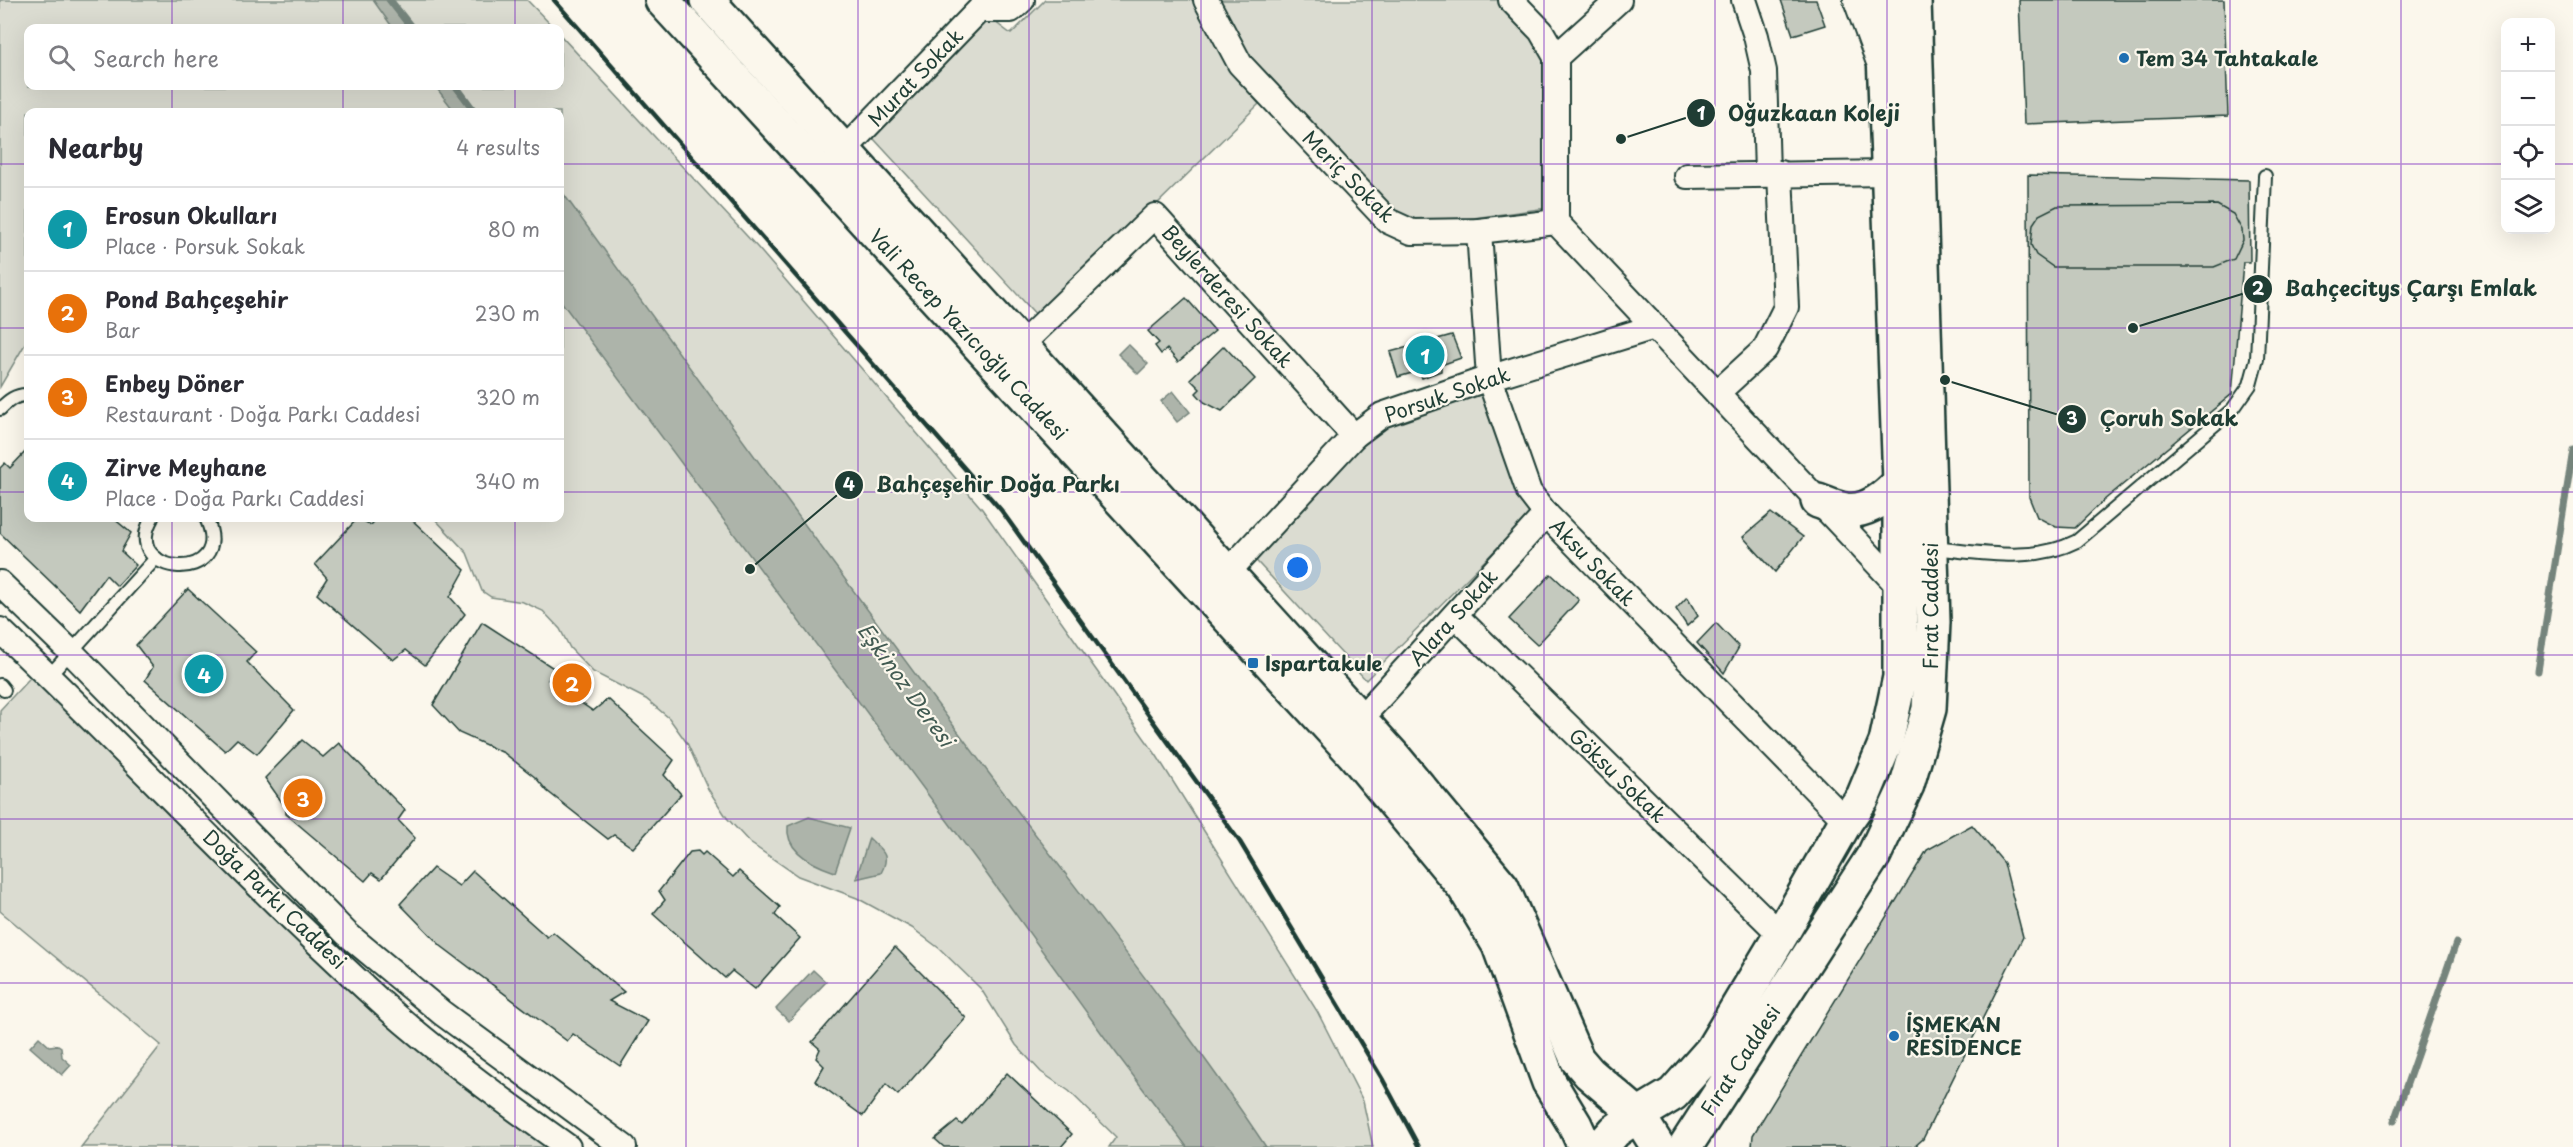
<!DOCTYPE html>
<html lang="en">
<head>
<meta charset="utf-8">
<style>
  :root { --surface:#fff; --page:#f2f2f3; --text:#2b2b33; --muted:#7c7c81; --line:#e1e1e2; --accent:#b45309 }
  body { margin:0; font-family:"Playpen Sans",sans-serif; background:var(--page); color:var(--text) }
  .controls { position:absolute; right:18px; top:18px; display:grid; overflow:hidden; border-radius:12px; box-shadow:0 6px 24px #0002 }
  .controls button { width:54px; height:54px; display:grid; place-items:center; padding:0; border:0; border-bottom:2px solid var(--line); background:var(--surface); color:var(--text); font:30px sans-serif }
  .you { position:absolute; left:1298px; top:568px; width:21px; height:21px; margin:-15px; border:4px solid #fff; border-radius:50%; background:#1a73e8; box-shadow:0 0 0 9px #1a73e833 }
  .badge { display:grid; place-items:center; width:39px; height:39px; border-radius:50%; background:var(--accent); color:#fff; font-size:20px; font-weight:700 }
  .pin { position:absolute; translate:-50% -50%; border:3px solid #fff; box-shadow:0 2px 6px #0006 }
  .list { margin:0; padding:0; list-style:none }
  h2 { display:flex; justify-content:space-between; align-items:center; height:78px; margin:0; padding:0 24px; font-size:26px }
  h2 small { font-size:20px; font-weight:400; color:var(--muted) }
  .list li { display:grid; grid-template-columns:39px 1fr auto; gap:18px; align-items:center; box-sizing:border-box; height:84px; padding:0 24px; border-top:2px solid var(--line) }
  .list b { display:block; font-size:22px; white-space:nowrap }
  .list p { margin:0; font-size:20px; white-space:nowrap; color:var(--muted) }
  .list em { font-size:20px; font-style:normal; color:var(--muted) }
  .icon { flex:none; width:33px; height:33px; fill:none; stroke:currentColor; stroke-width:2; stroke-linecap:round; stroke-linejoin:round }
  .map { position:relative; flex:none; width:2573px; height:1147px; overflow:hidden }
  .search { position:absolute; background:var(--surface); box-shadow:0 6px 24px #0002; left:24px; top:24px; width:540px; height:66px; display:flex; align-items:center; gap:15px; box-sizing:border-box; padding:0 21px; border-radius:12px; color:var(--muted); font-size:22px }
  .panel { position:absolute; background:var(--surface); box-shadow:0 6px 24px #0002; left:24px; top:108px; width:540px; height:414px; border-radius:12px }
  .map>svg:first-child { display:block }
  .green { fill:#dbdcd1; stroke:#7d8c82; stroke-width:1.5 }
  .water { fill:#adb4aa; stroke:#74847b; stroke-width:1.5 }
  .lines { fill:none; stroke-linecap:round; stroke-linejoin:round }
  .stream { stroke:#74847b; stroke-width:7 }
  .building { fill:#c4c9be; stroke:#1f3d34; stroke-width:1.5 }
  .service-casing { stroke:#1f3d34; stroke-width:16 }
  .minor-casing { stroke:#1f3d34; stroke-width:28 }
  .secondary-casing { stroke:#1f3d34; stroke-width:38 }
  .primary-casing { stroke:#1f3d34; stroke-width:38 }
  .service { stroke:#fbf7ec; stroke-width:12 }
  .minor { stroke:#fbf7ec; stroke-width:24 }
  .secondary { stroke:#fbf7ec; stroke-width:33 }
  .primary { stroke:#fbf7ec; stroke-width:33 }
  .rail { stroke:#1f3d34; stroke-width:4.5 }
  .grid { fill:none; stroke:#7b2cbf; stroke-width:1.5; stroke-opacity:0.55 }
  .poi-dot { fill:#1f6fb2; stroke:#fbf7ec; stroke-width:2 }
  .labels { text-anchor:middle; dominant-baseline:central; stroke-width:4.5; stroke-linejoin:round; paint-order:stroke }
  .poi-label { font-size:20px; font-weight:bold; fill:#1f3d34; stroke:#fbf7ec; text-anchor:start }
  .street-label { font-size:20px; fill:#1f3d34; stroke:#fbf7ec }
  .water-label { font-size:21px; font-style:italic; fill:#425b52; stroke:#fbf7ec }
  .leader { fill:none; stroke:#1f3d34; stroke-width:2 }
  .callout-dot { fill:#1f3d34; stroke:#fbf7ec; stroke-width:2 }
  .mark-label { font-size:18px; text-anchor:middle; font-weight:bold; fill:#fff }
  .callout-label { font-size:21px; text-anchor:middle; font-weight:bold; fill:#1f3d34; stroke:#fbf7ec; stroke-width:4.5; stroke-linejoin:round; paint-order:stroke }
</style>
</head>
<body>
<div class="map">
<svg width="2573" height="1147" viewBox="0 0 2573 1147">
  <rect width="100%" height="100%" fill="#fbf7ec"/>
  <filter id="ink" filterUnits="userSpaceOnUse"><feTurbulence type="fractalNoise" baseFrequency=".0167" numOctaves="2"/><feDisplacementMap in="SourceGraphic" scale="12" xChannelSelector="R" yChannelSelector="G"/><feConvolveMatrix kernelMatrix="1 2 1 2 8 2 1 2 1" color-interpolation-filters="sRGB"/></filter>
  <g filter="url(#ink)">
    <g class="green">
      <polygon points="0,0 527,0 554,28 28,28 28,86 560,86 560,35 758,248 982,509 1157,756 1317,1011 1363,1101 1373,1147 1109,1147 1116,1137 1069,1091 1041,1072 1016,1045 981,989 940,949 912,928 857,898 798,876 750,843 727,818 708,789 687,743 669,718 646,699 593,672 570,648 560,629 543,611 523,602 491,597 482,591 467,553 434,518 560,518 560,112 28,112 28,339 0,387"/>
      <polygon points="1045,0 1193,0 1231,71 1259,104 1040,319 862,126 979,10 1011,34"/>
      <polygon points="1214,0 1497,0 1530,33 1546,65 1547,208 1421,225 1395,211 1244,54"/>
      <polygon points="1485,388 1537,508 1366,680 1249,553 1384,420"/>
      <polygon points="40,667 307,932 568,1147 81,1147 161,1045 0,911 0,710"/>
    </g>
    <g class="water">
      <polygon points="373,0 386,0 408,28 393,28"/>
      <polygon points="435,86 452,86 473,112 455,112"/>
      <path d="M560,189C701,384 844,579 988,772C1081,896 1180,1018 1266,1147H1187L1113,1049L978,862L560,300Z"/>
      <polygon points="1128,344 1148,364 1138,374 1118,354"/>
      <polygon points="1173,391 1190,412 1177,422 1161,401"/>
      <path d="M809,817L850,828L835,872C814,865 785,852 788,826Z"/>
      <path d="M869,838C883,852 891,854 881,873L856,879Z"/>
      <polygon points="813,970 826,982 789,1021 776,1009"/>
      <polygon points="39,1037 49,1046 58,1045 61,1047 62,1057 71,1065 62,1075 30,1047"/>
    </g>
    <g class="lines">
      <g class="stream">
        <polyline points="390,0 412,28"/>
        <polyline points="456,86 475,112"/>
        <polyline points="2538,671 2573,450"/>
        <polyline points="2394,1121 2456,943"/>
      </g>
    </g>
    <g class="building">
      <polygon points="1781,0 1816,0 1825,25 1793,35"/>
      <polygon points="2019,0 2224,0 2228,116 2024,124"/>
      <polygon points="2028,175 2249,180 2250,262 2243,262 2232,394 2103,501 2075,528 2056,527 2037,517 2029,497"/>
      <polygon points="2217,205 2233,214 2242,230 2243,240 2234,259 2214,267 2053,267 2036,255 2031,245 2033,224 2039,215 2057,206"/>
      <polygon points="1186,298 1215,331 1178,362 1167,349 1161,354 1155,346 1159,343 1148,331"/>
      <polygon points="1452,335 1461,358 1441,365 1441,371 1422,378 1419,371 1398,377 1390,352"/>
      <polygon points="1224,346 1255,379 1222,411 1204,402 1196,393 1200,389 1190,379"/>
      <polygon points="28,449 28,518 113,518 131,533 121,551 136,565 117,586 106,575 80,610 0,533 0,468 5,463 10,468"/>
      <polygon points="1771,513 1803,537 1775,572 1743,537"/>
      <polygon points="358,518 371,525 377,518 410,518 465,570 450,597 465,614 425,665 406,650 393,660 317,594 327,578 315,564"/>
      <polygon points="1551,574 1579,600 1537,645 1509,619"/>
      <polygon points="188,589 256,652 247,662 294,710 257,754 237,739 225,751 145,680 153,667 136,645"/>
      <polygon points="1687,597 1698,616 1687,626 1676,609"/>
      <polygon points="482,622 555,669 548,680 593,711 608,699 674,760 664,775 681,794 633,848 614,835 608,839 547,791 536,778 504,753 459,733 433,705"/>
      <polygon points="1716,623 1739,647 1724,673 1697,643"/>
      <polygon points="302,740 323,757 339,743 405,810 398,820 415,838 381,879 372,873 365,881 286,814 286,808 265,778"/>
      <polygon points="1972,825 2004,863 2023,937 1923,1139 1914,1147 1752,1147 1753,1135 1927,850"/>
      <polygon points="698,851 702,855 705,852 733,877 739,871 780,907 775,915 800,938 755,989 732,971 725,978 653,914 665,900 659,891 690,852"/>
      <polygon points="433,868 459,886 473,871 547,937 553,932 624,992 609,1001 648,1021 620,1066 573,1034 567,1041 441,946 400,904"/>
      <polygon points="895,947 966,1018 898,1095 886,1084 863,1116 815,1081 824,1066 816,1058 820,1049 812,1042"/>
      <polygon points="1007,1073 1072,1134 1061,1147 944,1147 935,1139 957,1121 962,1125"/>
    </g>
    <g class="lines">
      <g class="service-casing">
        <g id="service">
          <path d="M0,409C8,401 16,394 28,395"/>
          <path d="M152,518C118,578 238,586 206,518"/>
          <path d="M1931,548C1980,552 2032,564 2077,541L2233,409L2250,385L2257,359L2265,176"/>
          <polyline points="49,676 156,558"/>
          <polyline points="0,685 4,690"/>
        </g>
      </g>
      <g class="minor-casing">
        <g id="minor">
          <polyline points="1206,0 1240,64 1388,221 1412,232 1479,231 1556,222"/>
          <polyline points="1511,0 1541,31 1556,57 1556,222 1906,594"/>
          <polyline points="1744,0 1756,36 1764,71 1767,173"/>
          <polyline points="1856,0 1878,60"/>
          <polyline points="1556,57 1619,0"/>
          <polyline points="843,151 979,10 1011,10 1022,0"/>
          <polyline points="1687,176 1889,173"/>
          <polyline points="1479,231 1489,378 1529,492 1546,514 1846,821"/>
          <polyline points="1020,346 1155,216 1354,436"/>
          <polyline points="1717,393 1765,349 1786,307 1780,173"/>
          <polyline points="1227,573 1354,436 1382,415 1489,378 1654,327"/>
          <polyline points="0,583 71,652 347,934 442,1013 624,1147"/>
          <polyline points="1455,615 1781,935"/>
          <path d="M0,630C132,755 256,890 392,1012C446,1059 510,1106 568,1147"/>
          <polyline points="1360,719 1546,514"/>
        </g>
      </g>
      <g class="secondary-casing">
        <g id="secondary">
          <path d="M1818,501C1827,504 1837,509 1846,510C1867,513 1887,496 1900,482"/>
          <polyline points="1638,1115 1673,1094 1712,1050 1781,935 1846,821 1863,797 1886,742 1900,677 1900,482 1882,0"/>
          <polyline points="1685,1147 1874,855 1907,785 1929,709 1933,622 1914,0"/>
        </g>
      </g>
      <g class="primary-casing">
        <g id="primary">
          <polyline points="662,0 1353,753 1464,887 1499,945 1549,1082 1575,1125 1585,1147"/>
          <polyline points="707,0 1394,757 1502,887 1577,1059 1589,1073 1638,1115 1658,1147"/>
          <polyline points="1601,1147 1615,1131 1638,1115"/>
        </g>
      </g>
      <use href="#service" class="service"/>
      <use href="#minor" class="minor"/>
      <use href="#secondary" class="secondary"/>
      <use href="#primary" class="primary"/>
      <polyline class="rail" points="554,0 1001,510 1240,842 1383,1080 1419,1147"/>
    </g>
  </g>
  <path class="grid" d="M172,0V28M343,0V28M515,0V28M686,0V1147M858,0V1147M1029,0V1147M1201,0V1147M1372,0V1147M1544,0V1147M1715,0V1147M1887,0V1147M2058,0V1147M2230,0V1147M2401,0V1147M172,86V112M343,86V112M515,86V112M0,164H28M560,164H2506M2550,164H2573M0,328H28M560,328H2573M0,492H28M560,492H2573M172,518V1147M343,518V1147M515,518V1147M0,655H2573M0,819H2573M0,983H2573"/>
  <g class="poi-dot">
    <circle cx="2124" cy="58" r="6"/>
    <rect x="1247" y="657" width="12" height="12" rx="3"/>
    <circle cx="1894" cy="1036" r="6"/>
  </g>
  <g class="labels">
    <g class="poi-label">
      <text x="2136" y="58">Tem 34 Tahtakale</text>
      <text x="1265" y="663">Ispartakule</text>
      <text x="1906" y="1024">İŞMEKAN<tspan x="1906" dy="23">RESİDENCE</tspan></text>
    </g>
    <g class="street-label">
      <text transform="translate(915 77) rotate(-46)">Murat Sokak</text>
      <text transform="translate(1349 176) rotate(45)">Meriç Sokak</text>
      <text transform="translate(1228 296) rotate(48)">Beylerderesi Sokak</text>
      <text transform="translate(969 334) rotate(47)">Vali Recep Yazıcıoğlu Caddesi</text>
      <text transform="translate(1447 394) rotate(-19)">Porsuk Sokak</text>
      <text transform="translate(1593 562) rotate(46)">Aksu Sokak</text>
      <text transform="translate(1930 606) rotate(-90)">Fırat Caddesi</text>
      <text transform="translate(1453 617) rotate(-48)">Alara Sokak</text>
      <text transform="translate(1618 775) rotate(44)">Göksu Sokak</text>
      <text transform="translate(275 899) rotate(44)">Doğa Parkı Caddesi</text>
      <text transform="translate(1740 1060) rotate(-57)">Fırat Caddesi</text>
    </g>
    <g class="water-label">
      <text transform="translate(907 684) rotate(54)">Eşkinoz Deresi</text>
    </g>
  </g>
  <path class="leader" d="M1621 139L1701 113M2133 328L2258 289M1945 380L2072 419M750 569L849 485"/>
  <g class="callout-dot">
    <circle cx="1621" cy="139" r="6"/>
    <circle cx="2133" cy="328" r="6"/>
    <circle cx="1945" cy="380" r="6"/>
    <circle cx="750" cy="569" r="6"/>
    <circle cx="1701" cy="113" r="15"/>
    <circle cx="2258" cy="289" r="15"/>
    <circle cx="2072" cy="419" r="15"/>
    <circle cx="849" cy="485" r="15"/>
  </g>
  <g class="mark-label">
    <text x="1701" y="120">1</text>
    <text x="2258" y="295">2</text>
    <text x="2072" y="425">3</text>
    <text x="849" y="491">4</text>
  </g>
  <g class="callout-label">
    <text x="1814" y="121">Oğuzkaan Koleji</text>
    <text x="2411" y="296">Bahçecitys Çarşı Emlak</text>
    <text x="2169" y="426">Çoruh Sokak</text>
    <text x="998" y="492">Bahçeşehir Doğa Parkı</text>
  </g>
</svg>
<div class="controls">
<button>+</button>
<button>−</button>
<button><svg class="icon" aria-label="locate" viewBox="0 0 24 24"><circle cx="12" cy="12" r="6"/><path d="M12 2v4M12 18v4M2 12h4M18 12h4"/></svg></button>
<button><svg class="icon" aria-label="layers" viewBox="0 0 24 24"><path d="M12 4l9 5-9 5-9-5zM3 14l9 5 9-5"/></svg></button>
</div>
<div class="you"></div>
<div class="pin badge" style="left:1425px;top:355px;background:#0f9aa8">1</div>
<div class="pin badge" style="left:572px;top:683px;background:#e8710a">2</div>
<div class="pin badge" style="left:303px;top:798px;background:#e8710a">3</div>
<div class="pin badge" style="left:204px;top:674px;background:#0f9aa8">4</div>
<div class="search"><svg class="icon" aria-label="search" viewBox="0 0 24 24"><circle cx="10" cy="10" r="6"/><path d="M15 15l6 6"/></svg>Search here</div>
<section class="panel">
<h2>Nearby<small>4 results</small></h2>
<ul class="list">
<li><span class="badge" style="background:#0f9aa8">1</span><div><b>Erosun Okulları</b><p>Place · Porsuk Sokak</p></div><em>80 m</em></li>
<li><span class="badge" style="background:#e8710a">2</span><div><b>Pond Bahçeşehir</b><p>Bar</p></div><em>230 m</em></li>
<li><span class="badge" style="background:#e8710a">3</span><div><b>Enbey Döner</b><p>Restaurant · Doğa Parkı Caddesi</p></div><em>320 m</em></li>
<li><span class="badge" style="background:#0f9aa8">4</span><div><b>Zirve Meyhane</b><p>Place · Doğa Parkı Caddesi</p></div><em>340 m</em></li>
</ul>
</section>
</div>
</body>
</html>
